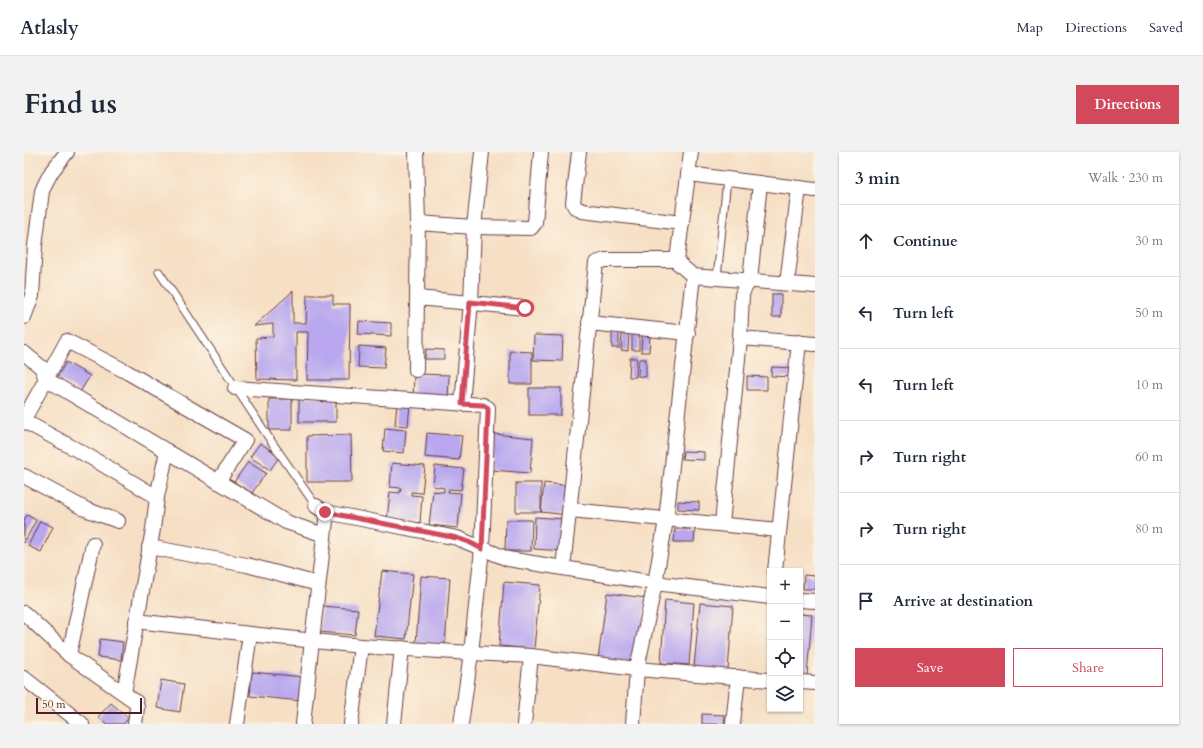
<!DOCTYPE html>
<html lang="en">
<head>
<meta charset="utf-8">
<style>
  :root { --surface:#fff; --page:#f2f2f3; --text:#1f2937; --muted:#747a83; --line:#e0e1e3; --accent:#d1495b }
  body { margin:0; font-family:Cardo,serif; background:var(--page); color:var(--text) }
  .controls { position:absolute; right:12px; bottom:12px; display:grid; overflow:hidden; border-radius:0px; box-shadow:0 1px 3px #0004 }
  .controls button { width:36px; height:36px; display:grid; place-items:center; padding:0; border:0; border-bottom:1px solid var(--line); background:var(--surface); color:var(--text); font:20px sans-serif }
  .scale { position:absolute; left:12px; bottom:10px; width:106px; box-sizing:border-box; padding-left:4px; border:2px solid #4a1f2b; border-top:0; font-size:11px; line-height:14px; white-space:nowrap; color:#4a1f2b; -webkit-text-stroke:3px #fcf5e5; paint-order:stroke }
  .stop { position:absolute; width:12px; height:12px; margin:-9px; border:3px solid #d1495b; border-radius:50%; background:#fff }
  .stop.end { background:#d1495b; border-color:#fff; box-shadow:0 1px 4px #0008 }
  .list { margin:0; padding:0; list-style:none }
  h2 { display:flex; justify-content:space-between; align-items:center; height:52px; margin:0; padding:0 16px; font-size:17px }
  h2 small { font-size:13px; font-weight:400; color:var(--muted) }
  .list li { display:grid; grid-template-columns:26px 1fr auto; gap:12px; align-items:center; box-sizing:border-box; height:72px; padding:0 16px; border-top:1px solid var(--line) }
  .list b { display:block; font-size:15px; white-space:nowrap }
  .list em { font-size:13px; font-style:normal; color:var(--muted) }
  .actions { display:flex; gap:8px; padding:12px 16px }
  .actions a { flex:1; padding:9px 0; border:1px solid var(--accent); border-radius:0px; text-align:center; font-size:14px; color:var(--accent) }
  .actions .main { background:var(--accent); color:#fff }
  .icon { flex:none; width:22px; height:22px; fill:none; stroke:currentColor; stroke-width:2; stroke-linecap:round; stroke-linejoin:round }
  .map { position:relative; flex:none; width:791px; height:572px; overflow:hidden; border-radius:0px }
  header { display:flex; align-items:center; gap:24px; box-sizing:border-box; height:56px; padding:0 20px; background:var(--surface); border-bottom:1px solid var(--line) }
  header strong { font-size:19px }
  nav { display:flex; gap:22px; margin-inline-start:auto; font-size:14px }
  .intro { display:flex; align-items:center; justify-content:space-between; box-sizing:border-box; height:96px; padding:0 24px }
  h1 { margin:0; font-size:28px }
  .button { padding:10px 18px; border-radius:0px; background:var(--accent); color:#fff; font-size:14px; font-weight:700 }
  main { display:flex; gap:24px; padding:0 24px }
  aside { flex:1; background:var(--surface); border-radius:0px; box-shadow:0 1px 3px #0004 }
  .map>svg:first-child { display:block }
  .building { fill:#b8a7ef }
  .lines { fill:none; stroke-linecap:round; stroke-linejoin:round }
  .lane-casing { stroke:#643c42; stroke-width:9 }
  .street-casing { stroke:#643c42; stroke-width:16 }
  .lane { stroke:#fff; stroke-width:7 }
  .street { stroke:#fff; stroke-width:14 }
  .route { stroke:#d1495b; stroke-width:5 }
</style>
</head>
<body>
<header>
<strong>Atlasly</strong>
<nav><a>Map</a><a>Directions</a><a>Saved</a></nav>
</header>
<div class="intro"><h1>Find us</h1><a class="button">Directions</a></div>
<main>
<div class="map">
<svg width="791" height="572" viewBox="0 0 791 572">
  <rect width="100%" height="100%" fill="#fcf5e5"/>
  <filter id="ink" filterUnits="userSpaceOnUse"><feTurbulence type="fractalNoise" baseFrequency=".025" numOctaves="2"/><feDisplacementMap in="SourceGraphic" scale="8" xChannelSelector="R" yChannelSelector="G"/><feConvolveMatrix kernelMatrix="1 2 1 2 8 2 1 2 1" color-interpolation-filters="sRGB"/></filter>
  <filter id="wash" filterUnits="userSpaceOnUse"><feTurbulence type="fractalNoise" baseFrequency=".012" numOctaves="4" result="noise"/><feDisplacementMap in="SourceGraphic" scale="16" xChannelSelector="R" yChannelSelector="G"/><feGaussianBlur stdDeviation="0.9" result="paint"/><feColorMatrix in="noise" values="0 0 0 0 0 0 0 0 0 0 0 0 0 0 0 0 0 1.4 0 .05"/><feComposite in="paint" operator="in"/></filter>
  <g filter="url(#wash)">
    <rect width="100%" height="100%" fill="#f6dfc4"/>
    <g id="blocks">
      <g class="building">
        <polygon points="269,139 269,171 282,171 283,143 309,143 309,152 326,152 325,228 283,228 284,180 272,180 272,228 233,227 232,186 249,185 249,172 230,174"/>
        <rect x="748" y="142" width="9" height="23"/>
        <polygon points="335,169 367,171 367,184 334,182"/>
        <rect x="588" y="179" width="7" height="17"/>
        <polygon points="598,181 605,181 604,199 597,198"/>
        <rect x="608" y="182" width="7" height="16"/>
        <polygon points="510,183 539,184 538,209 509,208"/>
        <polygon points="618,183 626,184 625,200 617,200"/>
        <polygon points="335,194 362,196 360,216 334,215"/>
        <polygon points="402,197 420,198 420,207 401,207"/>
        <polygon points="486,199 508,200 508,232 486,232"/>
        <polygon points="606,206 613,206 612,225 605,225"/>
        <polygon points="615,207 622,207 622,225 614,224"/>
        <polygon points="42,210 66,224 56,240 33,226"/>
        <polygon points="748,215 769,216 769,225 747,224"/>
        <polygon points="390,222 425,223 424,247 389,246"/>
        <polygon points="723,224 743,225 743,238 723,238"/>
        <rect x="505" y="236" width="32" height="27"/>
        <rect x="275" y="245" width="37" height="25"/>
        <rect x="245" y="247" width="23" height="31"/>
        <polygon points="373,251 386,252 384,274 371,273"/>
        <polygon points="361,276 382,278 380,301 359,299"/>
        <polygon points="403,281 438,284 435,308 401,305"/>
        <polygon points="470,282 509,286 506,321 467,318"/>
        <polygon points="327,283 328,330 283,330 283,284"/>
        <polygon points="236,291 256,304 246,318 226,305"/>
        <polygon points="659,299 680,300 680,308 658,307"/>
        <polygon points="224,310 242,321 228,341 210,330"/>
        <polygon points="368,311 401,314 398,341 387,340 387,343 398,344 396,371 363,368 366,340 376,341 377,336 366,335"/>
        <polygon points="411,314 440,317 437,338 425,337 424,340 437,341 434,376 405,373 409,339 420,340 420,336 409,334"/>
        <rect x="492" y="331" width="25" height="29"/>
        <polygon points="520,331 547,334 544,363 517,360"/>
        <polygon points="654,349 675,350 675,358 654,357"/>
        <polygon points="3,363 12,368 0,391 0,368"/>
        <polygon points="511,365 541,367 540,399 510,397"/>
        <polygon points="482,368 508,368 507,399 481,399"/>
        <polygon points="16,369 29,375 17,400 4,394"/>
        <polygon points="651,377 671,377 670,390 650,390"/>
        <polygon points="358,419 389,422 382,487 350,484"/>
        <polygon points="780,423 791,424 791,437 779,437"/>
        <polygon points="397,424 426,426 421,493 392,491"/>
        <polygon points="480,430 516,433 510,497 475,494"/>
        <polygon points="583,441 622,446 613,513 574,508"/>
        <polygon points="641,448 670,451 665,513 637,511"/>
        <polygon points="676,451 709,454 704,518 670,515"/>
        <polygon points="298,454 334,457 331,483 295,480"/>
        <polygon points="776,462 788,463 783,524 776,523"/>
        <polygon points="76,487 99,490 97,508 74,505"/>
        <polygon points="228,520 280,525 278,549 226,544"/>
        <polygon points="137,528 160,532 156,560 133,556"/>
        <polygon points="87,551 105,566 99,572 83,572 74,565"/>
        <polygon points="678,562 701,563 700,572 678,572"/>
      </g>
    </g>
  </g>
  <g filter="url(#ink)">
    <use href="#blocks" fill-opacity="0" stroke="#643c42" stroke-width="1"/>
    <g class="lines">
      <g class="lane-casing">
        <g id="lane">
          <polyline points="135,120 245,286 292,354"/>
          <polyline points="693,126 703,27"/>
        </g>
      </g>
      <g class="street-casing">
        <g id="street">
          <polyline points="392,0 394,71 392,218"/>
          <polyline points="555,0 549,51 551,55 558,59 658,71"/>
          <polyline points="664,22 791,38"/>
          <polyline points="394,71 450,75 507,76 511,71 517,0"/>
          <polyline points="669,124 791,134"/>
          <polyline points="763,131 775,36"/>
          <polyline points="393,146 501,156"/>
          <polyline points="0,165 8,144 11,94 18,39 22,30 28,19 43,0"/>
          <polyline points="565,171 664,181"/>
          <polyline points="716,186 791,192"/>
          <polyline points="0,201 17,215 22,227 262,370 300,383"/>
          <polyline points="211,236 459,253 464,256 458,397 447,501 437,572"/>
          <polyline points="438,252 447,150 450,75 458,0"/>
          <polyline points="0,267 43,189 103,220 221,288 194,330"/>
          <polyline points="0,269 66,305 133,345"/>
          <polyline points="0,324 61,357 94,369"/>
          <polyline points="292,354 301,360 312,362 433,386 484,407 631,431 746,445"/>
          <polyline points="546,358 755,378"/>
          <polyline points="698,372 716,186 718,143 720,137 726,128 736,31"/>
          <polyline points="125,395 223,413 294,432"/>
          <polyline points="539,416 572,111 581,108 653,108"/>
          <polyline points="751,419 775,190"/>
          <polyline points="776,448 791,449"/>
          <polyline points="0,461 45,503 112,550 113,556 111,572"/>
          <polyline points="112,469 226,482 337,494 447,501 507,504 613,517 746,528"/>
          <polyline points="45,503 69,392"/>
          <polyline points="0,526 58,572"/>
          <polyline points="776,530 791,531"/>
          <polyline points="100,541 129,377 133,345 143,299"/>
          <polyline points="213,572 226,482"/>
          <polyline points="279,572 288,488 303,360"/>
          <polyline points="327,572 337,494"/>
          <polyline points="370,572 378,496"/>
          <polyline points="500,572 507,504"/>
          <polyline points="609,572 613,517 631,431 642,368 669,124 654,111 653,108 667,0"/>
          <polyline points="709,572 714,525"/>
        </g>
      </g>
      <use href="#lane" class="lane"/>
      <use href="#street" class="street"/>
    </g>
  </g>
  <g class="lines" filter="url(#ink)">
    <polyline class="route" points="301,360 433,386 445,390 458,397 464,260 464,256 459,253 438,252 446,150 501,156"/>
  </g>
</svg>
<div class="controls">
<button>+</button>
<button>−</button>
<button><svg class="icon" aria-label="locate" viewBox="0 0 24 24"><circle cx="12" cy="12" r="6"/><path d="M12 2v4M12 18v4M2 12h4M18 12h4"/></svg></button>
<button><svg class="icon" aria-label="layers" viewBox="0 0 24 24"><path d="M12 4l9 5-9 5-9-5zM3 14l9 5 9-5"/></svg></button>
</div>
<div class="scale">50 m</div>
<div class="stop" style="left:501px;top:156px"></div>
<div class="stop end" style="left:301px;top:360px"></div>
</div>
<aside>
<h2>3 min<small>Walk · 230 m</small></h2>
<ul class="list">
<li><svg class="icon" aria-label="ahead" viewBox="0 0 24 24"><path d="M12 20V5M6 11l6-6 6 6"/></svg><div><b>Continue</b></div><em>30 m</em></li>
<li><svg class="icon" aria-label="left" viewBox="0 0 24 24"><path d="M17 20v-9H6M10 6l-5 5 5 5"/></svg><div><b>Turn left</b></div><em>50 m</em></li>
<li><svg class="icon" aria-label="left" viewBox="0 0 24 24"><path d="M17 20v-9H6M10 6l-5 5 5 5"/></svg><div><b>Turn left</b></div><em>10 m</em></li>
<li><svg class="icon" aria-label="right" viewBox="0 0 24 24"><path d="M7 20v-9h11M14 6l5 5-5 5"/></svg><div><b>Turn right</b></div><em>60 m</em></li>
<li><svg class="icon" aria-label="right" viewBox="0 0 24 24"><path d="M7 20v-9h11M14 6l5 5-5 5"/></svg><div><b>Turn right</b></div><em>80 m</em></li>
<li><svg class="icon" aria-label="arrive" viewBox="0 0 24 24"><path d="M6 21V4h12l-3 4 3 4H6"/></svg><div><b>Arrive at destination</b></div></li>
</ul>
<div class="actions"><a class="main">Save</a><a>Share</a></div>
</aside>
</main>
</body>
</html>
